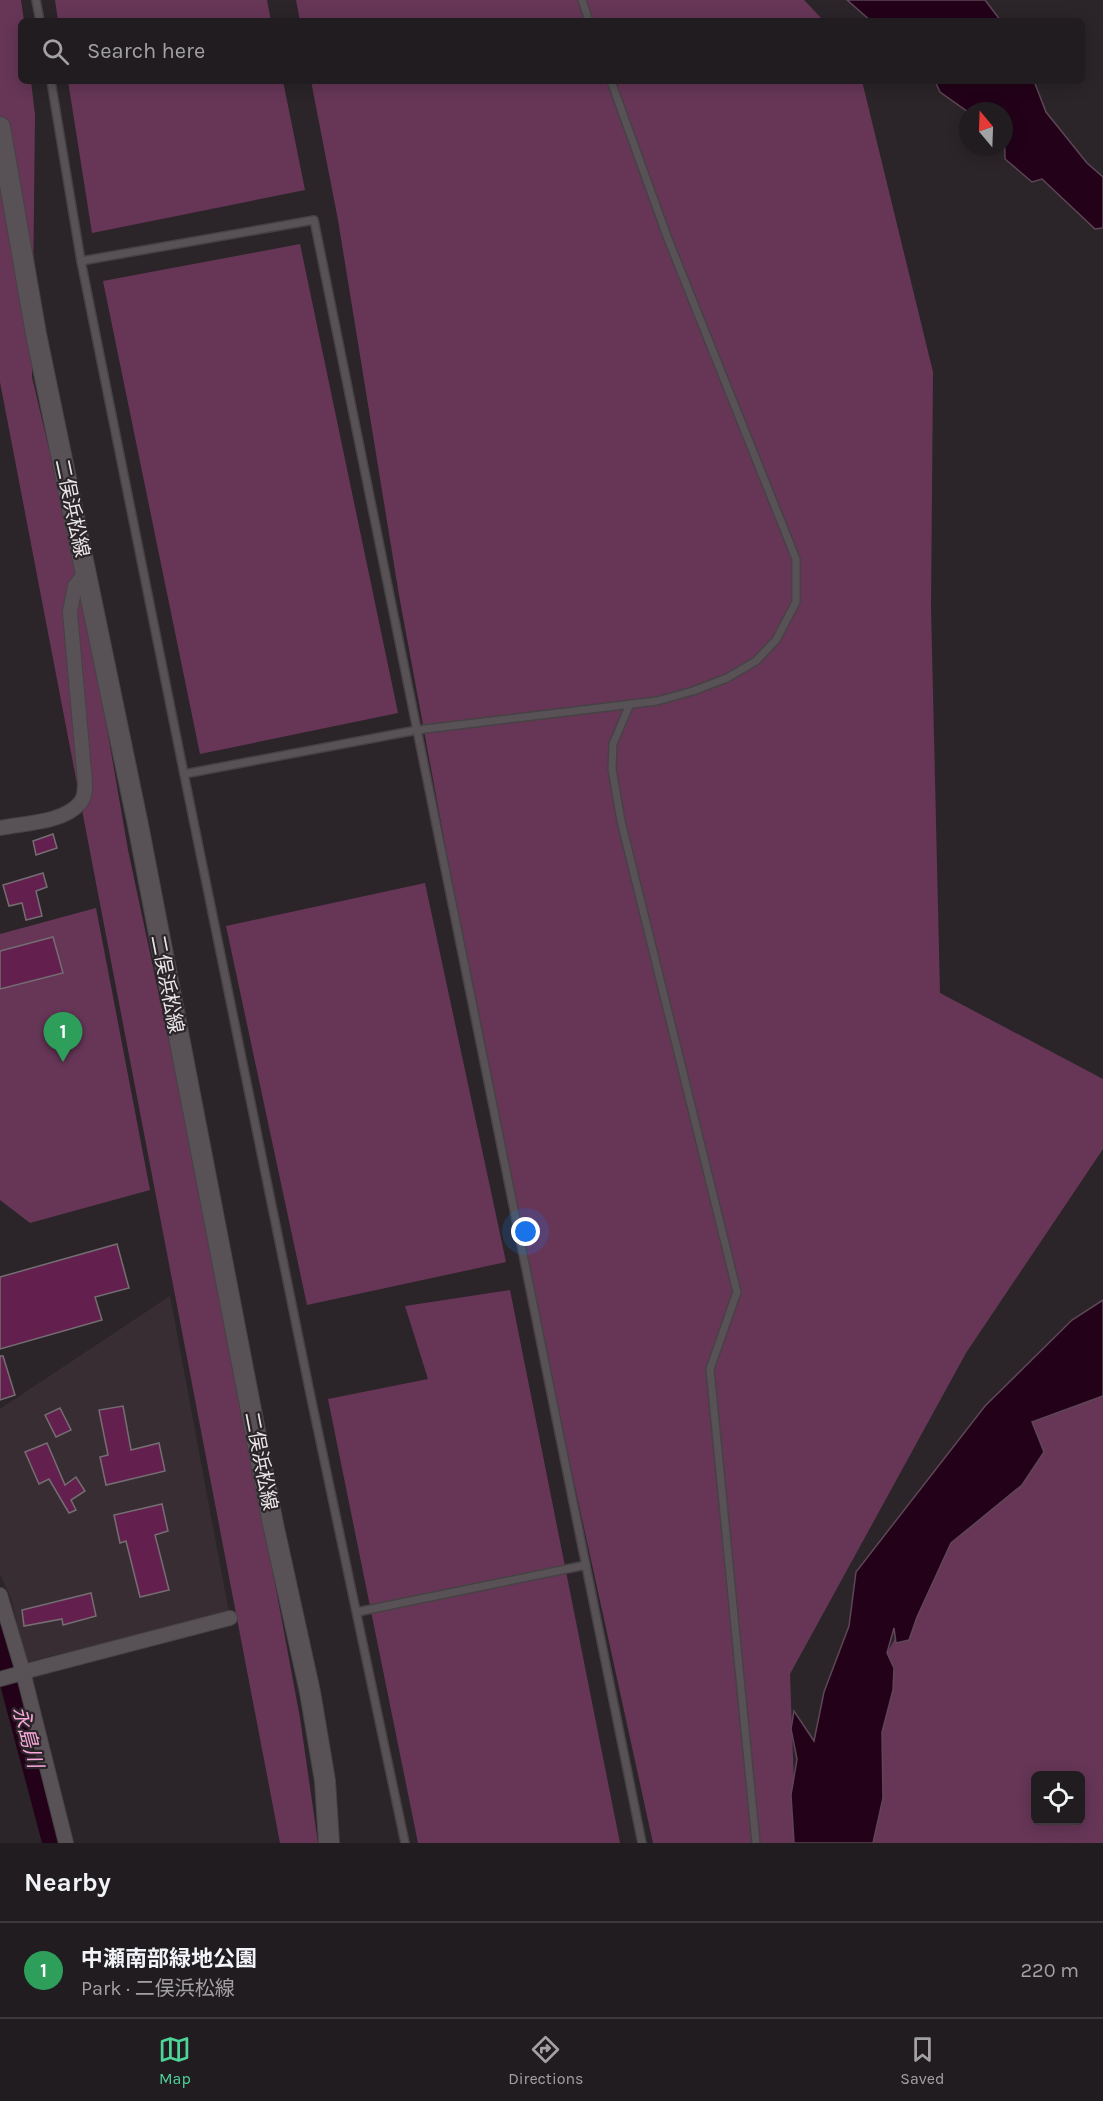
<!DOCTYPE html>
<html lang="en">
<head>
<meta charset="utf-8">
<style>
  :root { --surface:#201c1f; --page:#2d292c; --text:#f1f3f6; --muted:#a2a1a4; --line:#3d3a3d; --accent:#4ed399 }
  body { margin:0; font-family:Karla,"Noto Sans JP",sans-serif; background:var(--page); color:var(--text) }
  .controls { position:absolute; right:18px; bottom:18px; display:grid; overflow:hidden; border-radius:9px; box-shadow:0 3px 15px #0003 }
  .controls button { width:54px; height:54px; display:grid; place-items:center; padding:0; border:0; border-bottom:2px solid var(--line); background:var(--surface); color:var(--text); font:30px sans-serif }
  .compass { position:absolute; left:959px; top:102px; width:54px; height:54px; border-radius:50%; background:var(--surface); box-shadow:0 3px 15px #0003; rotate:341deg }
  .you { position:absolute; left:526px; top:1232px; width:21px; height:21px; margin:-15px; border:4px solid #fff; border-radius:50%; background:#1a73e8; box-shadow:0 0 0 9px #1a73e833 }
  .badge { display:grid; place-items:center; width:39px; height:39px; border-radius:50%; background:var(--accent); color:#fff; font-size:20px; font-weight:700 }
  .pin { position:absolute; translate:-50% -50px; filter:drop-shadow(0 2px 3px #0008) }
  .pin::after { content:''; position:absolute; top:32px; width:21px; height:18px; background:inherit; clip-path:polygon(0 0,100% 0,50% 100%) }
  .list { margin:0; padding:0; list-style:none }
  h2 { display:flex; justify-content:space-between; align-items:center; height:78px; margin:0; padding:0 24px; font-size:26px }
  h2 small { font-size:20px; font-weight:400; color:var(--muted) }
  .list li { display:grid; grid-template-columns:39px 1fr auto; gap:18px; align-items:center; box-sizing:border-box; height:96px; padding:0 24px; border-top:2px solid var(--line) }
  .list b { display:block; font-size:22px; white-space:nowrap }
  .list p { margin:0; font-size:20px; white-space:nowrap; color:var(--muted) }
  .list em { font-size:20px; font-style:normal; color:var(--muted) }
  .icon { flex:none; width:33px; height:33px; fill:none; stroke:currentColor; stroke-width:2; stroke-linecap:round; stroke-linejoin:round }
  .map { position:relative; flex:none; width:1103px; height:1843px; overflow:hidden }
  .search { position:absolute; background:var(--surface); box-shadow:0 3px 15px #0003; left:18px; right:18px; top:18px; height:66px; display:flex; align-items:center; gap:15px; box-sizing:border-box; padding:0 21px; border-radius:9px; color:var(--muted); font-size:22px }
  .sheet { height:174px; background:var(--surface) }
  nav { display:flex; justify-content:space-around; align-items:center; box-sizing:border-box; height:84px; border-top:2px solid var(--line); background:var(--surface); font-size:16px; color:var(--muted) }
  nav a { display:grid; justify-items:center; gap:3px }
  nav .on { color:var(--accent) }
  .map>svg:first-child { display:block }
  .built { fill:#392d34 }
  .green { fill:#673657; fill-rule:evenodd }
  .water { fill:#230219; stroke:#5e4657; stroke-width:1.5 }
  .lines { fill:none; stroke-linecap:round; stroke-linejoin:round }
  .river { stroke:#230219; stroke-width:27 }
  .building { fill:#63204f; stroke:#746e72; stroke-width:1.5 }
  .service-casing { stroke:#464244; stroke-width:10 }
  .minor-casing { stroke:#464244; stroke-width:16 }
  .secondary-casing { stroke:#464244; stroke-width:22 }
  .service { stroke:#585256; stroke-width:7 }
  .minor { stroke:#585256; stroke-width:14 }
  .secondary { stroke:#585256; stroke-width:20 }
  .labels { text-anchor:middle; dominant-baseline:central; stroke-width:4.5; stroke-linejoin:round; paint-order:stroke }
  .street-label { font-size:20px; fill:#e9e5e7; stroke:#2b2529 }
  .water-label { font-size:21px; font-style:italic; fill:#f9a9dc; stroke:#2b2529 }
</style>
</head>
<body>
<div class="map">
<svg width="1103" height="1843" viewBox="0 0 1103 1843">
  <rect width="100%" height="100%" fill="#2b2529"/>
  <polygon class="built" points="170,1296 229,1613 26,1662 11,1598 0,1574 0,1409"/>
  <g class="green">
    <polygon points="0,0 21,0 24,21 21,21 21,81 31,81 35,115 32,377 86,607 128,850 211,1239 300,1718 318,1843 280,1843 0,382"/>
    <polygon points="55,0 267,0 271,21 58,21"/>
    <polygon points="296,0 804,0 824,21 300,21"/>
    <polygon points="68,81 283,81 305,190 92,233"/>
    <polygon points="311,81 862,81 933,372 931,608 940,993 1103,1079 1103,1149 966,1353 790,1674 796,1843 653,1843 502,1153 399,595 338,220"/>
    <polygon points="300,244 398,713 200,754 103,281"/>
    <polygon points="425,883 506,1262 307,1305 226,926"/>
    <polygon points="96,908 150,1190 30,1223 0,1200 0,934"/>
    <polygon points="510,1290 620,1843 418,1843 328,1399 428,1379 405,1306"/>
    <path d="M1103,1369V1843H859L887,1653L1014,1424ZM1036,1776H1080V1820H1036Z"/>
  </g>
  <g class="water">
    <polygon points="847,0 985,0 1001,21 871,21"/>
    <polygon points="935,81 1034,81 1046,112 1087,163 1103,177 1103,228 1095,229 1042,179 1032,182 1005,159 1004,111 968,111 968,118 968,112 940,92"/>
    <polygon points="1103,1300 1103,1396 1032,1422 1044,1452 1022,1485 951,1543 917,1617 909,1640 896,1643 894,1628 887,1653 894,1668 893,1690 882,1732 883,1798 873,1843 794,1843 791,1795 797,1759 791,1729 794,1711 814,1741 824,1692 849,1626 856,1572 985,1406 1072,1320"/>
  </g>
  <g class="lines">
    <polyline class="river" points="0,1632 56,1843"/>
  </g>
  <g class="building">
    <polygon points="53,834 57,848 36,855 33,841"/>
    <polygon points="43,873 47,887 36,891 42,916 26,920 22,903 9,906 3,885"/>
    <polygon points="53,937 63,973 0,989 0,951"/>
    <polygon points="117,1244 129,1288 95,1297 102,1320 0,1349 0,1277"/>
    <polygon points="0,1356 3,1356 15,1395 0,1400"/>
    <polygon points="123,1406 131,1450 159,1443 165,1471 106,1485 100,1457 108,1455 99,1410"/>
    <polygon points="60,1408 71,1430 56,1437 45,1415"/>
    <polygon points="47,1443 65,1485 76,1477 85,1491 71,1500 76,1510 69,1513 49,1479 39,1484 25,1452"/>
    <polygon points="162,1504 168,1531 155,1535 169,1590 140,1597 126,1541 120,1543 114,1515"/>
    <polygon points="91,1593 96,1616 63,1625 62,1619 24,1626 22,1610"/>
  </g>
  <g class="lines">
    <g class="service-casing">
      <g id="service">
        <polyline points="36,0 40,21"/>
        <polyline points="582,0 589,21"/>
        <polyline points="51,81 81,261 184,774 310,1393 405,1843"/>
        <polyline points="81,261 314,220 642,1843"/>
        <polyline points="630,704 613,744 612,769 621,821 737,1292 710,1369 756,1843"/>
        <polyline points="184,774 417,730 657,701 693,691 727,678 756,661 776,640 796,602 796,559 668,239 611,81"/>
        <polyline points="357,1612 586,1565"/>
      </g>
    </g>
    <g class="minor-casing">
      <g id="minor">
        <path d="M0,828C24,823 63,823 80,803C87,795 85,781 84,771L70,612L75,586L86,572"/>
        <polyline points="0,1595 23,1672 66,1843"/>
        <polyline points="23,1672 230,1618"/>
        <polyline points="0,1679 22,1673"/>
      </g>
    </g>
    <g class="secondary-casing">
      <polyline id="secondary" points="0,127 36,334 138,825 273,1524 310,1692 325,1781 329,1843"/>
    </g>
    <use href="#service" class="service"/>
    <use href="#minor" class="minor"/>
    <use href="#secondary" class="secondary"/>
  </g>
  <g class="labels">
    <g class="street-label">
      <text transform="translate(72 508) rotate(78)">二俣浜松線</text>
      <text transform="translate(167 984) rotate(79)">二俣浜松線</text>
      <text transform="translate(261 1461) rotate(79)">二俣浜松線</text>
    </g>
    <g class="water-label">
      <text transform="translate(28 1737) rotate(75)">永島川</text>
    </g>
  </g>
</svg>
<div class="controls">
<button><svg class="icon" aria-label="locate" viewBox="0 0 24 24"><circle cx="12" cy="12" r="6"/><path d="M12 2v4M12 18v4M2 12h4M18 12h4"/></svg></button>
</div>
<svg class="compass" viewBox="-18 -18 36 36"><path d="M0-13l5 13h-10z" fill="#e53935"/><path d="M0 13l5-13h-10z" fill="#a2a1a4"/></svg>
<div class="you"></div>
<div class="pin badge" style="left:63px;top:1062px;background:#2e9e5b">1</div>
<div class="search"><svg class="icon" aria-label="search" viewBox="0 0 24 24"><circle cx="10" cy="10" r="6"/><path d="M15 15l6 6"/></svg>Search here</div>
</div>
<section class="sheet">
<h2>Nearby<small></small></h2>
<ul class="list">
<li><span class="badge" style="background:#2e9e5b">1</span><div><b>中瀬南部緑地公園</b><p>Park · 二俣浜松線</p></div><em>220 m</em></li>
</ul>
</section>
<nav>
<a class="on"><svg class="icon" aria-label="map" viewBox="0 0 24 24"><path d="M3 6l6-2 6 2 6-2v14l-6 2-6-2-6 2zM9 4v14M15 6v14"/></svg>Map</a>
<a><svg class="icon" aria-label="directions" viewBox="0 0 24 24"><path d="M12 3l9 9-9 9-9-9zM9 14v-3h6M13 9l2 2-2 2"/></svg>Directions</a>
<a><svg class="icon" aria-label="saved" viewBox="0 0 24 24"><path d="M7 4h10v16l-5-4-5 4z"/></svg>Saved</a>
</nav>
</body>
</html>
